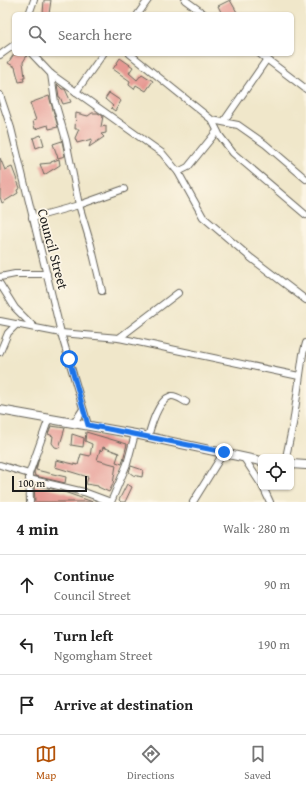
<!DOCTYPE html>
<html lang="en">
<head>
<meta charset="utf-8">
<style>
  :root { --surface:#fff; --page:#f6f6f6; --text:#222; --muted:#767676; --line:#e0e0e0; --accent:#b45309 }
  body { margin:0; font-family:"Gentium Book Plus",serif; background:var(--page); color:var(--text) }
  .controls { position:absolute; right:12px; bottom:12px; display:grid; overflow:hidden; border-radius:6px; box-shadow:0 1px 3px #0004 }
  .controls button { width:36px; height:36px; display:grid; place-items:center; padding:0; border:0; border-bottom:1px solid var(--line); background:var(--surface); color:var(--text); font:20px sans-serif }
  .scale { position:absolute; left:12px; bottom:10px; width:75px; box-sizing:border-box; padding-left:4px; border:2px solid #1c1c1c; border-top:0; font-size:11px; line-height:14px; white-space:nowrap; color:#1c1c1c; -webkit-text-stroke:3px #fcf5e5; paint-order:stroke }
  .stop { position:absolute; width:12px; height:12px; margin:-9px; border:3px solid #1a73e8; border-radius:50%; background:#fff }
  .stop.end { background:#1a73e8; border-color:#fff; box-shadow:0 1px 4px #0008 }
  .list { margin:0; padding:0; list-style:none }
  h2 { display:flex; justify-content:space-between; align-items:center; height:52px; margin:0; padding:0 16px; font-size:17px }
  h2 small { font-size:13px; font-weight:400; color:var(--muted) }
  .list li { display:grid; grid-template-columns:26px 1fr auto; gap:12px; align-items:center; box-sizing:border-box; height:60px; padding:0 16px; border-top:1px solid var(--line) }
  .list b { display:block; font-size:15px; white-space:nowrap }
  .list p { margin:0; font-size:13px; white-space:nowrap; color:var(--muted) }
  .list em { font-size:13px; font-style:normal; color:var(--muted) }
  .icon { flex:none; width:22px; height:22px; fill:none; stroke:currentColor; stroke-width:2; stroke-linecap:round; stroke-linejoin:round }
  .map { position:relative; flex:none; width:306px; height:502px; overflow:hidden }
  .search { position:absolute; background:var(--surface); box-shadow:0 1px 3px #0004; left:12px; right:12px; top:12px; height:44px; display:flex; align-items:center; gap:10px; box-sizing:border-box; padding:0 14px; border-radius:6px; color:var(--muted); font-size:15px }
  .sheet { height:232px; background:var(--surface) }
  nav { display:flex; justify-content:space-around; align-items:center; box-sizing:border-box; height:56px; border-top:1px solid var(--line); background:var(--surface); font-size:11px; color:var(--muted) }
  nav a { display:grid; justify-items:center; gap:2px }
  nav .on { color:var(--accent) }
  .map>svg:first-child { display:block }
  .building { fill:#e69892 }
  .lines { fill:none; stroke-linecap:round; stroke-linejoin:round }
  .minor-casing { stroke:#666359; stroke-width:8 }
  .major-casing { stroke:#666359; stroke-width:10 }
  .minor { stroke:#fff; stroke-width:6 }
  .major { stroke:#fff; stroke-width:8 }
  .route { stroke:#1a73e8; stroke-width:5 }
  .labels { text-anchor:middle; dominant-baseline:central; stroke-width:3.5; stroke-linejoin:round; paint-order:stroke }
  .street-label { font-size:14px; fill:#1c1c1c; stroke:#fcf5e5 }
</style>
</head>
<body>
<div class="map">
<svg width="306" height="502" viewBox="0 0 306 502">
  <rect width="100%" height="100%" fill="#fcf5e5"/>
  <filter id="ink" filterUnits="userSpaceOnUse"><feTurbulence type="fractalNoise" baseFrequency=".025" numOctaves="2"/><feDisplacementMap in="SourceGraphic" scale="8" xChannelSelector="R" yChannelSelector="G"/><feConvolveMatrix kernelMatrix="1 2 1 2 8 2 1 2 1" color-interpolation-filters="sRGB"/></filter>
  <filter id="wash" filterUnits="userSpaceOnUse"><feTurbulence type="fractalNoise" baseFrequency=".012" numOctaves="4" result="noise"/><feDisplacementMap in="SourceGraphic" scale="16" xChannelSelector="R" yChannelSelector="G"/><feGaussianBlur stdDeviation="0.9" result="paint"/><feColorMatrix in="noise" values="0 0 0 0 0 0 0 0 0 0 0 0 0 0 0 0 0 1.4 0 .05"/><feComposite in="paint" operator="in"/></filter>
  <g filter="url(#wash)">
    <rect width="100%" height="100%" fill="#f0e7ca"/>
    <g id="blocks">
      <g class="building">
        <polygon points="44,0 51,0 49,14 43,14"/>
        <polygon points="230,0 238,14 222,14 218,6"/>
        <polygon points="14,54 28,54 23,62 25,77 23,77 24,81 19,82 15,67 8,63"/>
        <polygon points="120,58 133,67 129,73 137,80 142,74 153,81 146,91 136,85 134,89 129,85 130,81 113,69"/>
        <polygon points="57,84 62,89 65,89 71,102 63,104 60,97 59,97"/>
        <polygon points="109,93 121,101 115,111 111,108 113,106 105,99"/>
        <polygon points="49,96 58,127 49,129 48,125 35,129 33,121 36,120 30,103"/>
        <polygon points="76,113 88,116 92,113 98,113 103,116 101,127 106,126 106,133 101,134 104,137 89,147 92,139 77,143 75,138 79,129 75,129"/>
        <polygon points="41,135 44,145 36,148 33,138"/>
        <polygon points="62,141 65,156 58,158 53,144"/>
        <polygon points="0,158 5,170 12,167 20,188 17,190 18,193 2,203 0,197"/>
        <polygon points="59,159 60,165 44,175 40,164 51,163 51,162"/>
        <polygon points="51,426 65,428 59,448 55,447 52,443 53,436 48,434"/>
        <polygon points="86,432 127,444 122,464 116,462 119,453 103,447 102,451 100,450 97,460 116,465 113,484 109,492 98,487 98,486 86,484 88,477 55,467 56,460 78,465 81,454 90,456 92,444 85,441"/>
        <polygon points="72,434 84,438 83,447 71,445"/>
        <polygon points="39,458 36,470 66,477 65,483 35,476 34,472"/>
        <polygon points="131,466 143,470 142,477 133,475 129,472"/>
        <polygon points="127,484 132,487 125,502 121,502 119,500"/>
        <polygon points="34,485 64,492 93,502 35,502"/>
      </g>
    </g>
  </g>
  <g filter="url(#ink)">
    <use href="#blocks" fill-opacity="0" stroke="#666359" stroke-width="1"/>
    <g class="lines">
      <g class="minor-casing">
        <g id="minor">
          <polyline points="185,0 204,14"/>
          <polyline points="29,14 34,0"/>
          <polyline points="138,14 148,0"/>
          <polyline points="32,54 51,74 162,153 178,172 203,217 251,258 306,300"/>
          <polyline points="130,54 212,120 220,136 233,153 306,215"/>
          <polyline points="260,54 306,89"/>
          <polyline points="0,55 14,45"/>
          <polyline points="51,74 55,102 66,140 79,205 91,245 102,291"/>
          <polyline points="76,92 103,54"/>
          <polyline points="0,95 11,128 61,333 88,425"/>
          <polyline points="212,120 238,125 265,144 306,179"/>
          <polyline points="224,121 267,59"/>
          <polyline points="178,172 188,167 217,131"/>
          <polyline points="32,218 79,205 124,189"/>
          <polyline points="0,277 15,274 47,274"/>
          <polyline points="0,284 15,308 33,326"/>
          <polyline points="0,321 61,333 119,338 299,376"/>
          <polyline points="119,338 178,293"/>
          <polyline points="0,352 8,333 17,324"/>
          <polyline points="74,423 83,409"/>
          <path d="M148,437C151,426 158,400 171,396C176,395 182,400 186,402"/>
          <polyline points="286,457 293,424 303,354 306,343"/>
          <polyline points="244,458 261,484"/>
          <polyline points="0,465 29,474"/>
          <polyline points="29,479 84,492 111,502"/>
          <polyline points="263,487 270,502"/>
          <polyline points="30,502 29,474 49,418"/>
          <polyline points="111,502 127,464 135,434"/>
          <polyline points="193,502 224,452"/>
        </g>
      </g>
      <g class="major-casing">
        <g id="major">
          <polyline points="0,410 135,434 261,461"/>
          <polyline points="291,464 306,465"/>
        </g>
      </g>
      <use href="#minor" class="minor"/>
      <use href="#major" class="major"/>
    </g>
  </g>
  <g class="lines" filter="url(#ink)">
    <polyline class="route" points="69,359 88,425 224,452"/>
  </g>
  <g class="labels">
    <g class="street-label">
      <text transform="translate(53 249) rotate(75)">Council Street</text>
    </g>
  </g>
</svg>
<div class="controls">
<button><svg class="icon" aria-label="locate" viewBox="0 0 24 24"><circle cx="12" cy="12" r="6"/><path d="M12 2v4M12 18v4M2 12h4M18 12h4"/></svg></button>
</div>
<div class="scale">100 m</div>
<div class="stop" style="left:69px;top:359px"></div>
<div class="stop end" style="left:224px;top:452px"></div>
<div class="search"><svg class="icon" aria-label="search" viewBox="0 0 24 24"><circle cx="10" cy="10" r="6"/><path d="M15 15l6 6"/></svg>Search here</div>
</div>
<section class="sheet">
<h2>4 min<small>Walk · 280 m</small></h2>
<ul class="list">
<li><svg class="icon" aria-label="ahead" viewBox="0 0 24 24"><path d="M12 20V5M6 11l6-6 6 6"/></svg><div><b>Continue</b><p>Council Street</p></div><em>90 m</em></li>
<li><svg class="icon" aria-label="left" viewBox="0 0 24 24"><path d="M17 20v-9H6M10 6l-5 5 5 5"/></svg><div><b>Turn left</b><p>Ngomgham Street</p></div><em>190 m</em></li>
<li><svg class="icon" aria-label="arrive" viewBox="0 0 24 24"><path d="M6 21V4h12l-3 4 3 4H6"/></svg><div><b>Arrive at destination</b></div></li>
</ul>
</section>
<nav>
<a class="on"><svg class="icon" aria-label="map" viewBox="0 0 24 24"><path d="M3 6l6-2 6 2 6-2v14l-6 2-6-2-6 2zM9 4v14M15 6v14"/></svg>Map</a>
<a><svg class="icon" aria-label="directions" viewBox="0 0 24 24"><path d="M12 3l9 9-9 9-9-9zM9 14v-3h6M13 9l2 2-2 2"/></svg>Directions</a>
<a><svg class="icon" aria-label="saved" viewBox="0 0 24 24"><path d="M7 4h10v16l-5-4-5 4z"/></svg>Saved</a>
</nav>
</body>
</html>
